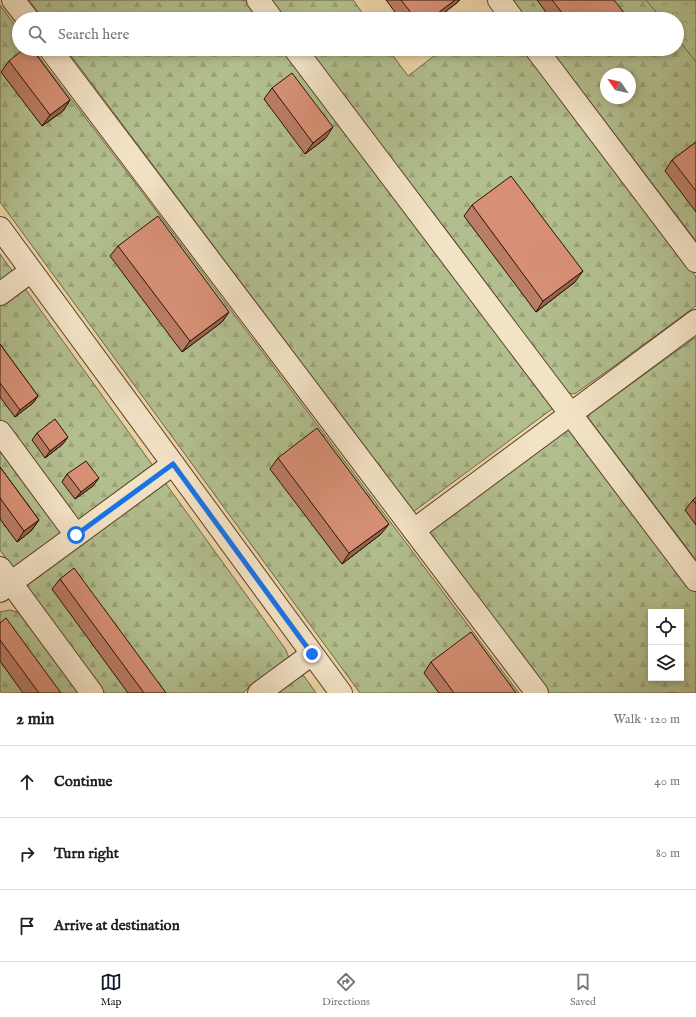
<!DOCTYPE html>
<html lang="en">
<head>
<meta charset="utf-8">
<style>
  :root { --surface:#fff; --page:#f6f6f6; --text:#222; --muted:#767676; --line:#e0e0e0; --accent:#111827 }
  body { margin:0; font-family:"IM FELL English",serif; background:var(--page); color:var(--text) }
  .controls { position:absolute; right:12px; bottom:12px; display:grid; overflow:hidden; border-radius:0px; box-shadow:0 2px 6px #0003 }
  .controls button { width:36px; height:36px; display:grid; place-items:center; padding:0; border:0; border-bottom:1px solid var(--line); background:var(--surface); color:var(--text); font:20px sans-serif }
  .compass { position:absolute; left:600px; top:68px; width:36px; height:36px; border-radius:50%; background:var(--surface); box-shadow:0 2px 6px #0003; rotate:304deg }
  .stop { position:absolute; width:12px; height:12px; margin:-9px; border:3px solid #1a73e8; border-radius:50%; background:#fff }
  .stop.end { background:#1a73e8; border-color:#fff; box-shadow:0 1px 4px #0008 }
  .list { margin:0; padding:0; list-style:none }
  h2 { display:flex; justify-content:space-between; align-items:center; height:52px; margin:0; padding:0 16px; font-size:17px }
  h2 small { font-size:13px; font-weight:400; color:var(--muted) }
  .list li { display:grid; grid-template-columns:26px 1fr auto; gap:12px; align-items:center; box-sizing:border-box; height:72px; padding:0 16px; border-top:1px solid var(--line) }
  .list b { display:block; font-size:15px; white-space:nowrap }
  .list em { font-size:13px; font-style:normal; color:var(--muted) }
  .icon { flex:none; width:22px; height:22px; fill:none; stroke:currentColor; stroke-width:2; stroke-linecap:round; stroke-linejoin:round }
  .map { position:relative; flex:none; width:696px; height:693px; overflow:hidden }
  .search { position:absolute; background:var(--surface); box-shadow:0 2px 6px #0003; left:12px; right:12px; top:12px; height:44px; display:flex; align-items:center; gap:10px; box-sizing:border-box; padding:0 14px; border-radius:22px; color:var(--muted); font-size:15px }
  .sheet { height:268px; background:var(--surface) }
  nav { display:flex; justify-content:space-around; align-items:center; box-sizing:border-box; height:56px; border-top:1px solid var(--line); background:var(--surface); font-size:11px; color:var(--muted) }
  nav a { display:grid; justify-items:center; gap:2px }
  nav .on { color:var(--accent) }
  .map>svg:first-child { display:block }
  .forest { fill:url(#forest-firs); stroke:#6e6846; fill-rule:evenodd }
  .park { fill:url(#park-crowns); stroke:#6e6846 }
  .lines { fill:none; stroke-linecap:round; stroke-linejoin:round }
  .minor-casing { stroke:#5b422a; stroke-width:24 }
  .minor { stroke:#f3e3c6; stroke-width:22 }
  .wall { fill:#b97c65; stroke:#2a1100 }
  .shaded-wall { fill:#966553; stroke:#2a1100 }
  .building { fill:#d79076; stroke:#2a1100 }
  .route { stroke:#1a73e8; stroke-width:5 }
</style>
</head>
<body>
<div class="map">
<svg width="696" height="693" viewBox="0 0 696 693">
  <defs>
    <pattern id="forest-firs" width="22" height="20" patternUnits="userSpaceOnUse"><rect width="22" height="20" fill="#b2be8d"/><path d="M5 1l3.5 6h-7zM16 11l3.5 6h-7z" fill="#99a278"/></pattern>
    <pattern id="park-crowns" width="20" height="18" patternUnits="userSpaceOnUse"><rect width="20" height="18" fill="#b2be8d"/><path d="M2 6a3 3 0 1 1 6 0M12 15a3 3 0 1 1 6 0" fill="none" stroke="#99a278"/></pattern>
  </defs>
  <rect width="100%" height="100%" fill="#edd4a7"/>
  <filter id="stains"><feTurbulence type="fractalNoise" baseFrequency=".005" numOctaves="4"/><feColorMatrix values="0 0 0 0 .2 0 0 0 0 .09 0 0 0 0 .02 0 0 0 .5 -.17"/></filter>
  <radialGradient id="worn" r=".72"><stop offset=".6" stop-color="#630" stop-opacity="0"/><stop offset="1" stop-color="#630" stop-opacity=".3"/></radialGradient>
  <g class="forest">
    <polygon points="29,0 240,0 248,1 261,19 43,19"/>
    <polygon points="268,0 353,0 367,19 283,19"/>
    <polygon points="513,0 653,0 667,19 527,19"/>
    <polygon points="0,5 19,31 19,49 33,49 142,192 519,693 360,693 352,682 0,202"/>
    <path d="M677,33L696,58V241L550,49H677ZM606,74H630V98H606Z"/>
    <polygon points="66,49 282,49 556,406 413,512"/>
    <polygon points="306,49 388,49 408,76 443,49 525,49 696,277 696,306 617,364 576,393 572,394 567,392 451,236 392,162"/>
    <polygon points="0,254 286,650 289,658 253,683 243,693 105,693 0,550"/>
    <polygon points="696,337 696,560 587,416"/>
    <path d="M571,427L696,589V693H675L672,692L669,693H549L428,533ZM651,612H681V678H651Z"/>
    <polygon points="10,610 20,613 79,693 2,693 0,691 0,612"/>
    <polygon points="297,675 304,676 316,693 274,693"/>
  </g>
  <polygon class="park" points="646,0 696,0 696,62 677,38 677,19 662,19"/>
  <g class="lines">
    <g class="minor-casing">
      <g id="minor">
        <polyline points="13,0 28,19"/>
        <polyline points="258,0 272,19"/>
        <polyline points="499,0 513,19"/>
        <polyline points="50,49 537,693"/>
        <polyline points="295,49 696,580"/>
        <polyline points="536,49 696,261"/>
        <polyline points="0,228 341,693"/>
        <polyline points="0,294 31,271"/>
        <polyline points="0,432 76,535"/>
        <polyline points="414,530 696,321"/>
        <polyline points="0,568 92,693"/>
        <polyline points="0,591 173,464"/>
        <polyline points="259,693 312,654"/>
      </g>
    </g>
    <use href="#minor" class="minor"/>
  </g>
  <g class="wall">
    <polygon points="386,0 460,0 458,2 436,19 400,19"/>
    <polygon points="537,0 614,0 618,19 551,19"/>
    <polygon points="574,49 585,49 578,55"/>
    <polygon points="9,61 70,100 63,111 42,126 1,72"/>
    <polygon points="272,88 326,138 305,154 264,99"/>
    <polygon points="696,142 696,212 665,171 672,160"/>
    <polygon points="472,205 575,282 536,312 464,216"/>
    <polygon points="118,246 229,312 222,322 182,352 110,256"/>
    <polygon points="0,344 38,396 33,403 15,417 0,397"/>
    <polygon points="37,433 63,444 45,458 32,440"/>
    <polygon points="278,458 381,534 342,564 270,469"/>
    <polygon points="0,467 39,520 31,531 17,542 0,519"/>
    <polygon points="67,474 93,486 75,499 62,482"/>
    <polygon points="696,497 696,525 685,510 693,500"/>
    <polygon points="60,579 166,693 128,693 52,589"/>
    <polygon points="0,623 61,693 23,693 0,661"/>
    <polygon points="431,662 516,693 439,693 424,673"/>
  </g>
  <g class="shaded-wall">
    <polygon points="455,0 460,0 458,2 436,19 430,19"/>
    <polygon points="625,14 621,19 618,19"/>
    <polygon points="582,49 585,49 578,55"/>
    <polygon points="70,100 63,111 42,126 50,115"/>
    <polygon points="333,127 326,138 305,154 313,143"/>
    <polygon points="583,271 575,282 536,312 543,301"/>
    <polygon points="229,312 222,322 182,352 190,341"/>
    <polygon points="38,396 33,403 15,417 20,410"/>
    <polygon points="68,437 63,444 45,458 50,451"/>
    <polygon points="99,478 93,486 75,499 81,492"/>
    <polygon points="39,520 31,531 17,542 24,531"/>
    <polygon points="389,524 381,534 342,564 349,553"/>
  </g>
  <g class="building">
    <polygon points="401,0 455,0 430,19 416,19"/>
    <polygon points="552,0 614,0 625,14 618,19 567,19"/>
    <polygon points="24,49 32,49 70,100 50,115 9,61"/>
    <polygon points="292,73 333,127 313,143 272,88"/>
    <polygon points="696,142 696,191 672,160"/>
    <polygon points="511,176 583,271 543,301 472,205"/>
    <polygon points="158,216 229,312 190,341 118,246"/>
    <polygon points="0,344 38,396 20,410 0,383"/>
    <polygon points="55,419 68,437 50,451 37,433"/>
    <polygon points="317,428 389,524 349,553 278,458"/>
    <polygon points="86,461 99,478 81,492 67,474"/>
    <polygon points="0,467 39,520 24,531 0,498"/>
    <polygon points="696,497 696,504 693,500"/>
    <polygon points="74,568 166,693 144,693 60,579"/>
    <polygon points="6,618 61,693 39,693 0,640 0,623"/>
    <polygon points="471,632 516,693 454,693 431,662"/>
  </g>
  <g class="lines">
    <polyline class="route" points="76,535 173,464 312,654"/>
  </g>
  <rect width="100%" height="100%" filter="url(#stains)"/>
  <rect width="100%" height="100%" fill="url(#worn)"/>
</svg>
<div class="controls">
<button><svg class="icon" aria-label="locate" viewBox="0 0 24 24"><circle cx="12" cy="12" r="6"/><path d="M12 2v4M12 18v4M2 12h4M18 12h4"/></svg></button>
<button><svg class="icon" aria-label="layers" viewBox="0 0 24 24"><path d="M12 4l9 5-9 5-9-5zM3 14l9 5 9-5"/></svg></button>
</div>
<svg class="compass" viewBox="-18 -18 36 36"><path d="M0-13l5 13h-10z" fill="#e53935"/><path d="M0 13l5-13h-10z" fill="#767676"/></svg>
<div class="stop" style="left:76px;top:535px"></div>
<div class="stop end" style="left:312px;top:654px"></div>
<div class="search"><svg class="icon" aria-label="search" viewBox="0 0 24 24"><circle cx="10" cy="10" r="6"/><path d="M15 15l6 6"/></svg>Search here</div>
</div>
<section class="sheet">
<h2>2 min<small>Walk · 120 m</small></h2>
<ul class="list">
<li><svg class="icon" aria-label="ahead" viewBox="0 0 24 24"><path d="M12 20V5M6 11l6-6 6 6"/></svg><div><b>Continue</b></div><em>40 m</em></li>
<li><svg class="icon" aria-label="right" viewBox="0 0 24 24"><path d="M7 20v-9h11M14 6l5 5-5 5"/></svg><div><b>Turn right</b></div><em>80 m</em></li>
<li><svg class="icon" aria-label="arrive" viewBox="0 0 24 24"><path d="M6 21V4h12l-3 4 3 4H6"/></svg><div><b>Arrive at destination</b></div></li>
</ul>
</section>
<nav>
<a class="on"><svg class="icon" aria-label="map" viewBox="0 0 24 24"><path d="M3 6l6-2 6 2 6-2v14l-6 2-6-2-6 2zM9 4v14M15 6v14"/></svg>Map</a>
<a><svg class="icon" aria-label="directions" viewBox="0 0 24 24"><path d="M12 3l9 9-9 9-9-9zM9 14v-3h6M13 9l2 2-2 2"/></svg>Directions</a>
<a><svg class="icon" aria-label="saved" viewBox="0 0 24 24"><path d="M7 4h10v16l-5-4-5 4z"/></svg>Saved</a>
</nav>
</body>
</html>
